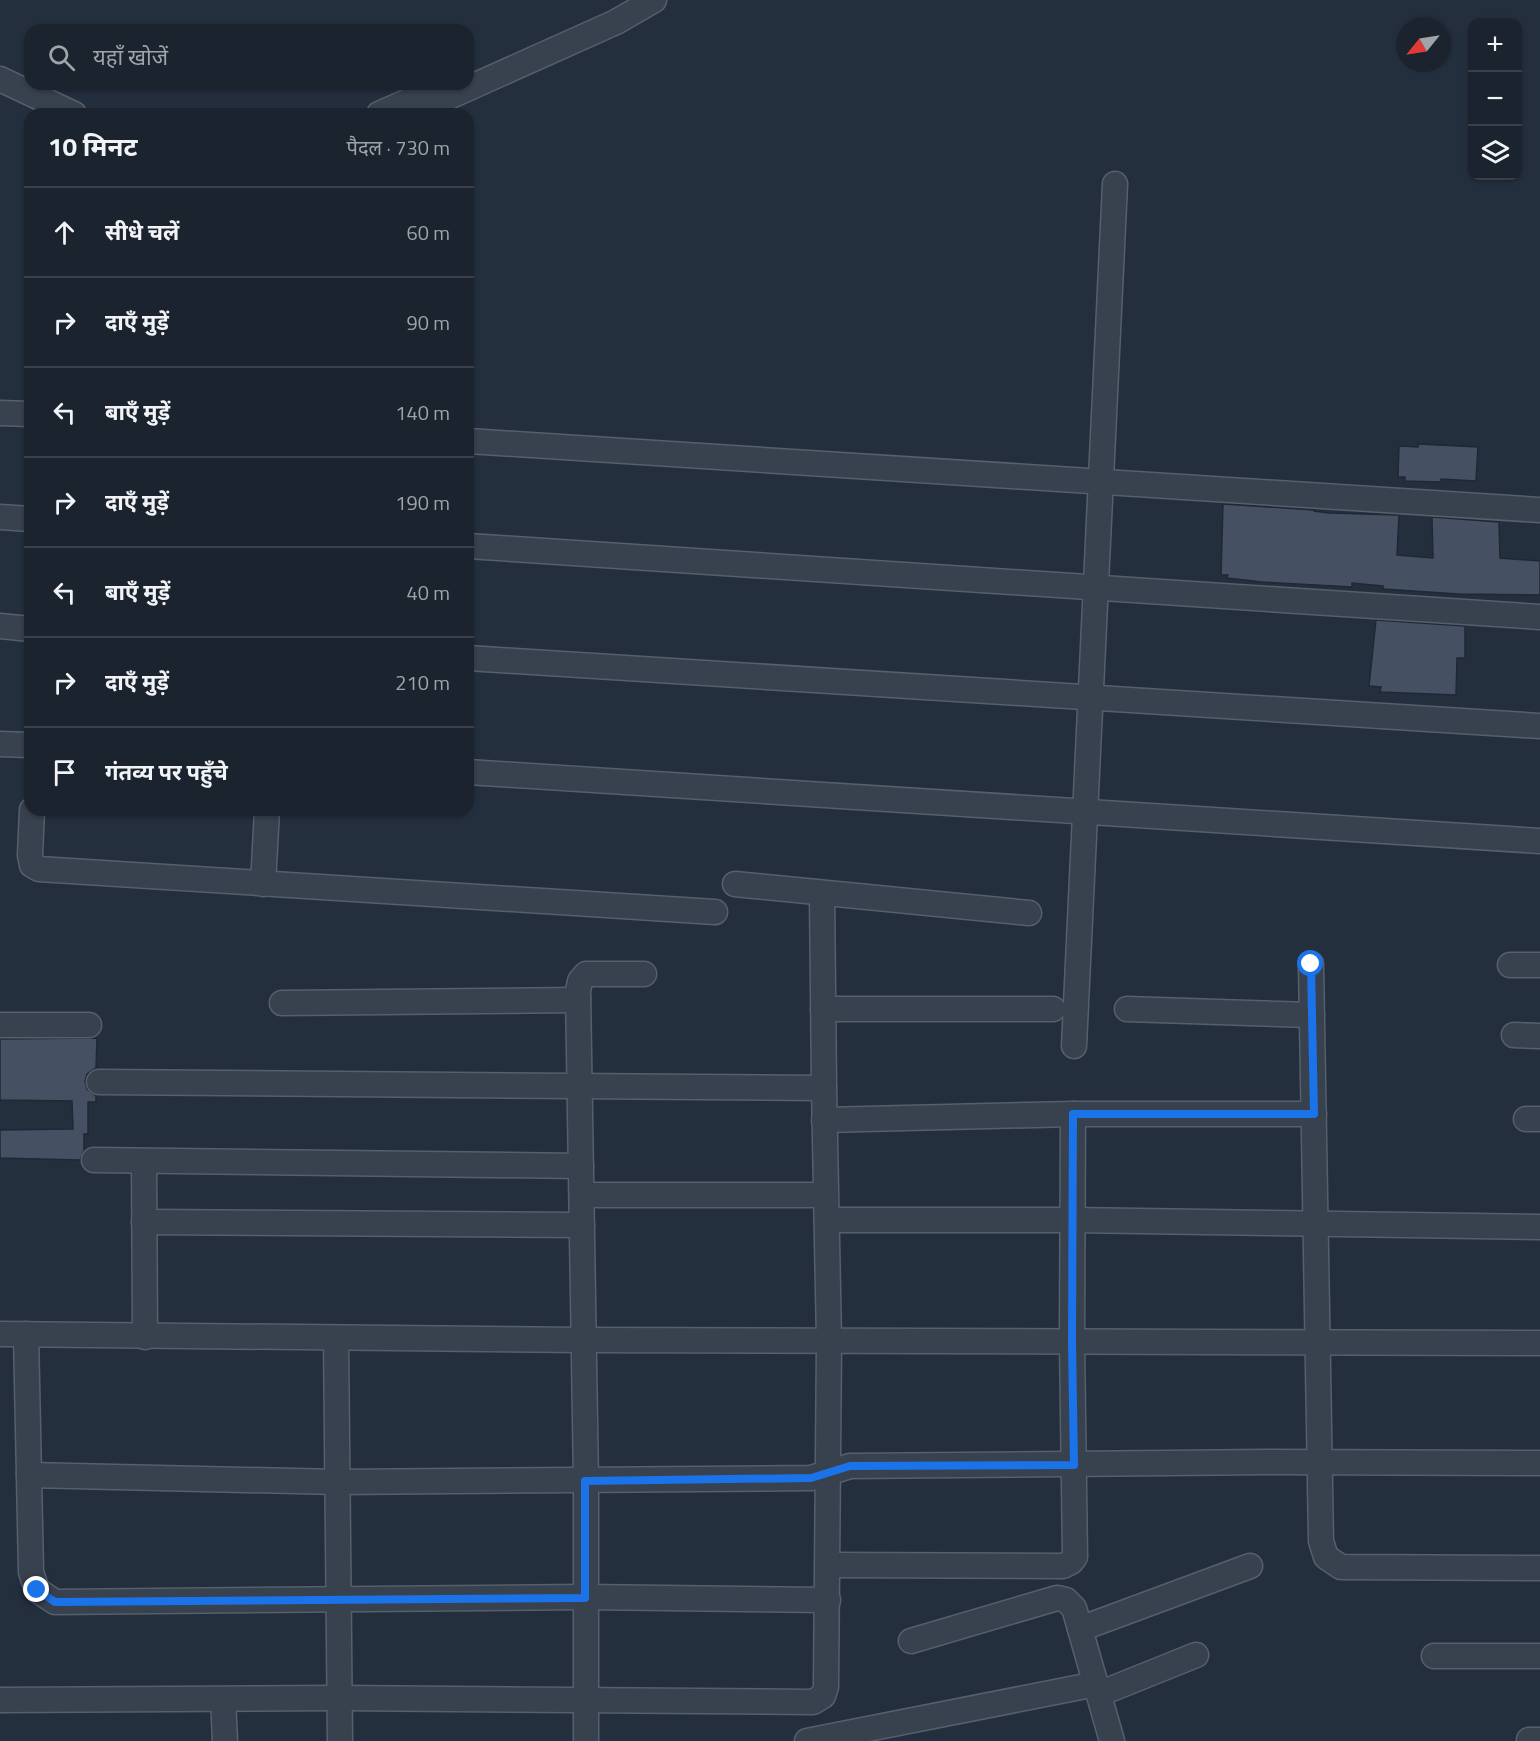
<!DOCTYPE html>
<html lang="hi">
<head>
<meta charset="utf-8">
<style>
  :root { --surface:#1b232e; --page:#242b36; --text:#f1f3f6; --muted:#a0a4aa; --line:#39404a }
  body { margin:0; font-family:"Titillium Web","Noto Sans Devanagari",sans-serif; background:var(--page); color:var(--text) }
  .controls { position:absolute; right:18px; top:18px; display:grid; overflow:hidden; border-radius:12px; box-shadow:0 2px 4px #0004 }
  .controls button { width:54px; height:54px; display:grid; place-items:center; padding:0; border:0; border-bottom:2px solid var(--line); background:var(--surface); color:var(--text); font:30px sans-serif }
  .compass { position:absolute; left:1396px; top:18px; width:54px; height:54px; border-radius:50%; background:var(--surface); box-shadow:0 2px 4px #0004; rotate:240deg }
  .stop { position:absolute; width:18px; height:18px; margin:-14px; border:4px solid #1a73e8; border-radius:50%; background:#fff }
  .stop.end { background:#1a73e8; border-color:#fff; box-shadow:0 2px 6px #0008 }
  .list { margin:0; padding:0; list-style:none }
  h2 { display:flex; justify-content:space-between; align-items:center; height:78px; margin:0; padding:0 24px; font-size:26px }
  h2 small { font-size:20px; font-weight:400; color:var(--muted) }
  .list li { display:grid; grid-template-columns:39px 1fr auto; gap:18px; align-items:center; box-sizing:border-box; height:90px; padding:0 24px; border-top:2px solid var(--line) }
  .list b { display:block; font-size:22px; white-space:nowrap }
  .list em { font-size:20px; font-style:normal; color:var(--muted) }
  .icon { flex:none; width:33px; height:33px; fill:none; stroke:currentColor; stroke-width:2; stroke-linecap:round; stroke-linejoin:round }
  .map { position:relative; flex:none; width:1540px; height:1741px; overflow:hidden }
  .search { position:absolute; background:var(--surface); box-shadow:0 2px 4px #0004; left:24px; top:24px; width:450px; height:66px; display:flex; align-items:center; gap:15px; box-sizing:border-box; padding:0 21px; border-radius:18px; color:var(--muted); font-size:22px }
  .panel { position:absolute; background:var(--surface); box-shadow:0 2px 4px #0004; left:24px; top:108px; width:450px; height:708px; border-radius:18px }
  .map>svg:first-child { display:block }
  .building { fill:#455162; stroke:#1f2835; stroke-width:1.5 }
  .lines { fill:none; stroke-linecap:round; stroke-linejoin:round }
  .minor-casing { stroke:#565f6c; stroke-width:27 }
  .minor { stroke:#38414e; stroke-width:24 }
  .route { stroke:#1a73e8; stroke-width:8 }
</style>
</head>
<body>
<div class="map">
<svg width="1540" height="1741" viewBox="0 0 1540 1741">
  <rect width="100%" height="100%" fill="#242f3e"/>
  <g class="building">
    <polygon points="1418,444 1478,447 1476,481 1441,479 1441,482 1405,481 1405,477 1398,477 1399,446 1418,447"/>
    <polygon points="1223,504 1314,510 1314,511 1329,513 1399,515 1397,555 1433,558 1432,517 1499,522 1500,558 1540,561 1540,595 1458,594 1383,589 1383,586 1352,583 1352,587 1262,582 1227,578 1228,575 1221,575"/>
    <polygon points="1376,620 1465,626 1465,658 1457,658 1456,695 1380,692 1381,687 1369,686"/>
    <polygon points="97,1038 96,1068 87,1074 85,1081 87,1089 96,1096 96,1102 88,1102 88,1134 84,1134 84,1150 80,1160 0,1158 0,1130 73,1129 72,1101 0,1100 0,1039"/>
  </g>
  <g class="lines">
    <g class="minor-casing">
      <g id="minor">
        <polyline points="0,79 74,114"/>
        <polyline points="379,114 426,93"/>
        <polyline points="411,114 616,22 654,0"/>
        <polyline points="0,413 30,414"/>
        <polyline points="468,441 1540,510"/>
        <polyline points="0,517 30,519"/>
        <polyline points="468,546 1540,617"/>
        <polyline points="0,626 30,629"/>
        <polyline points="468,658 1540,726"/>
        <polyline points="0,744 30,745"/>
        <polyline points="468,772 1540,841"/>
        <polyline points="32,810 30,855 32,865 39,869 715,912"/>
        <polyline points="263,884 267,810"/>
        <polyline points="735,884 1029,913"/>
        <polyline points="822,893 824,1088"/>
        <polyline points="1311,964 1321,1541 1326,1557 1341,1567 1540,1568"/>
        <polyline points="1510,965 1540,965"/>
        <polyline points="282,1003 578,1000"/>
        <polyline points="823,1009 1053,1009"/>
        <polyline points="1127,1009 1312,1015"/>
        <polyline points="0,1025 89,1025"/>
        <polyline points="1514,1035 1540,1036"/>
        <polyline points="1074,1046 1115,184"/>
        <polyline points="1526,1119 1540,1119"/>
        <polyline points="824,1120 1073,1114 1314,1114"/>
        <polyline points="94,1160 581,1166"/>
        <polyline points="144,1161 145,1337"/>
        <polyline points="582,1195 825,1195"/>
        <polyline points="827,1220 1073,1220 1540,1227"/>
        <polyline points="144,1222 582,1225"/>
        <polyline points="0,1334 584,1340 1540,1343"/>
        <polyline points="26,1334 31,1572 37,1590 55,1602 585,1597 828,1600"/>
        <polyline points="336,1338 340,1741"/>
        <polyline points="29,1475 338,1482 811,1478 850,1466 1267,1462 1540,1463"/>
        <polyline points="828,1565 1063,1566 1071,1562 1075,1557 1072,1342 1073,1114"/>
        <polyline points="1080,1629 1250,1566"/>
        <polyline points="911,1641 1057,1598 1066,1600 1074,1608 1112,1741"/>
        <polyline points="1434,1656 1540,1656"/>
        <polyline points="1099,1694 1196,1655"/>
        <polyline points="223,1699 225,1741"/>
        <polyline points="0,1700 339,1698 813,1702 823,1696 826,1687 829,1341 824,1088 99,1082"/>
        <polyline points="1529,1740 1540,1740"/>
        <polyline points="586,1741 586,1481 578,991 580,981 586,974 644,974"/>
        <polyline points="807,1741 1096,1684"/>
      </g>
    </g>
    <use href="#minor" class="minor"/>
  </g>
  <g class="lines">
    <polyline class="route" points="37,1590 55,1602 585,1598 585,1481 811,1478 850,1466 1074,1465 1072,1342 1073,1114 1314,1114 1311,964"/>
  </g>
</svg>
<div class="controls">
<button>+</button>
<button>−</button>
<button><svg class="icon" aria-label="layers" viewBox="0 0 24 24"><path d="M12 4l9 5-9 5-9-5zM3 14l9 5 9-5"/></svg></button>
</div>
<svg class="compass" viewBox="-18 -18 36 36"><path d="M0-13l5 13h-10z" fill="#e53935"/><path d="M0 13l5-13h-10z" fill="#a0a4aa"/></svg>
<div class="stop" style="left:1311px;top:964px"></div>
<div class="stop end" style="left:37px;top:1590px"></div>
<div class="search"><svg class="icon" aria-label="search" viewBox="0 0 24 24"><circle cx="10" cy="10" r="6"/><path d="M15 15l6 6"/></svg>यहाँ खोजें</div>
<section class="panel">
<h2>10 मिनट<small>पैदल · 730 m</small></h2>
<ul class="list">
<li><svg class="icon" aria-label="ahead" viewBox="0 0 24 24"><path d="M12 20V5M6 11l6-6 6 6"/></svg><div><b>सीधे चलें</b></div><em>60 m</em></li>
<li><svg class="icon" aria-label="right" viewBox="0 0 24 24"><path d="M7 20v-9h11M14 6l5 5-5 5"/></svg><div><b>दाएँ मुड़ें</b></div><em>90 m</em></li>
<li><svg class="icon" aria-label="left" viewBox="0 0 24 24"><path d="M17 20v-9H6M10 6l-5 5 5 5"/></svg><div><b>बाएँ मुड़ें</b></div><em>140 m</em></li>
<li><svg class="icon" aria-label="right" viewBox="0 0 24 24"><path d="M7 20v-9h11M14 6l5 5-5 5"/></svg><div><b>दाएँ मुड़ें</b></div><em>190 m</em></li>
<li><svg class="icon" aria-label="left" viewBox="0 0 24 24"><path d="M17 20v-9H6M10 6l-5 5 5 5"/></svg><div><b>बाएँ मुड़ें</b></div><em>40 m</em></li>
<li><svg class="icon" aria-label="right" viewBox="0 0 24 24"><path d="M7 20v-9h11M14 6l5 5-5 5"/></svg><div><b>दाएँ मुड़ें</b></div><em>210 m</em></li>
<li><svg class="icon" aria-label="arrive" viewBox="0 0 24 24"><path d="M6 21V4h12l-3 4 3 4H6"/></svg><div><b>गंतव्य पर पहुँचे</b></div></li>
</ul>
</section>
</div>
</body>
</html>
